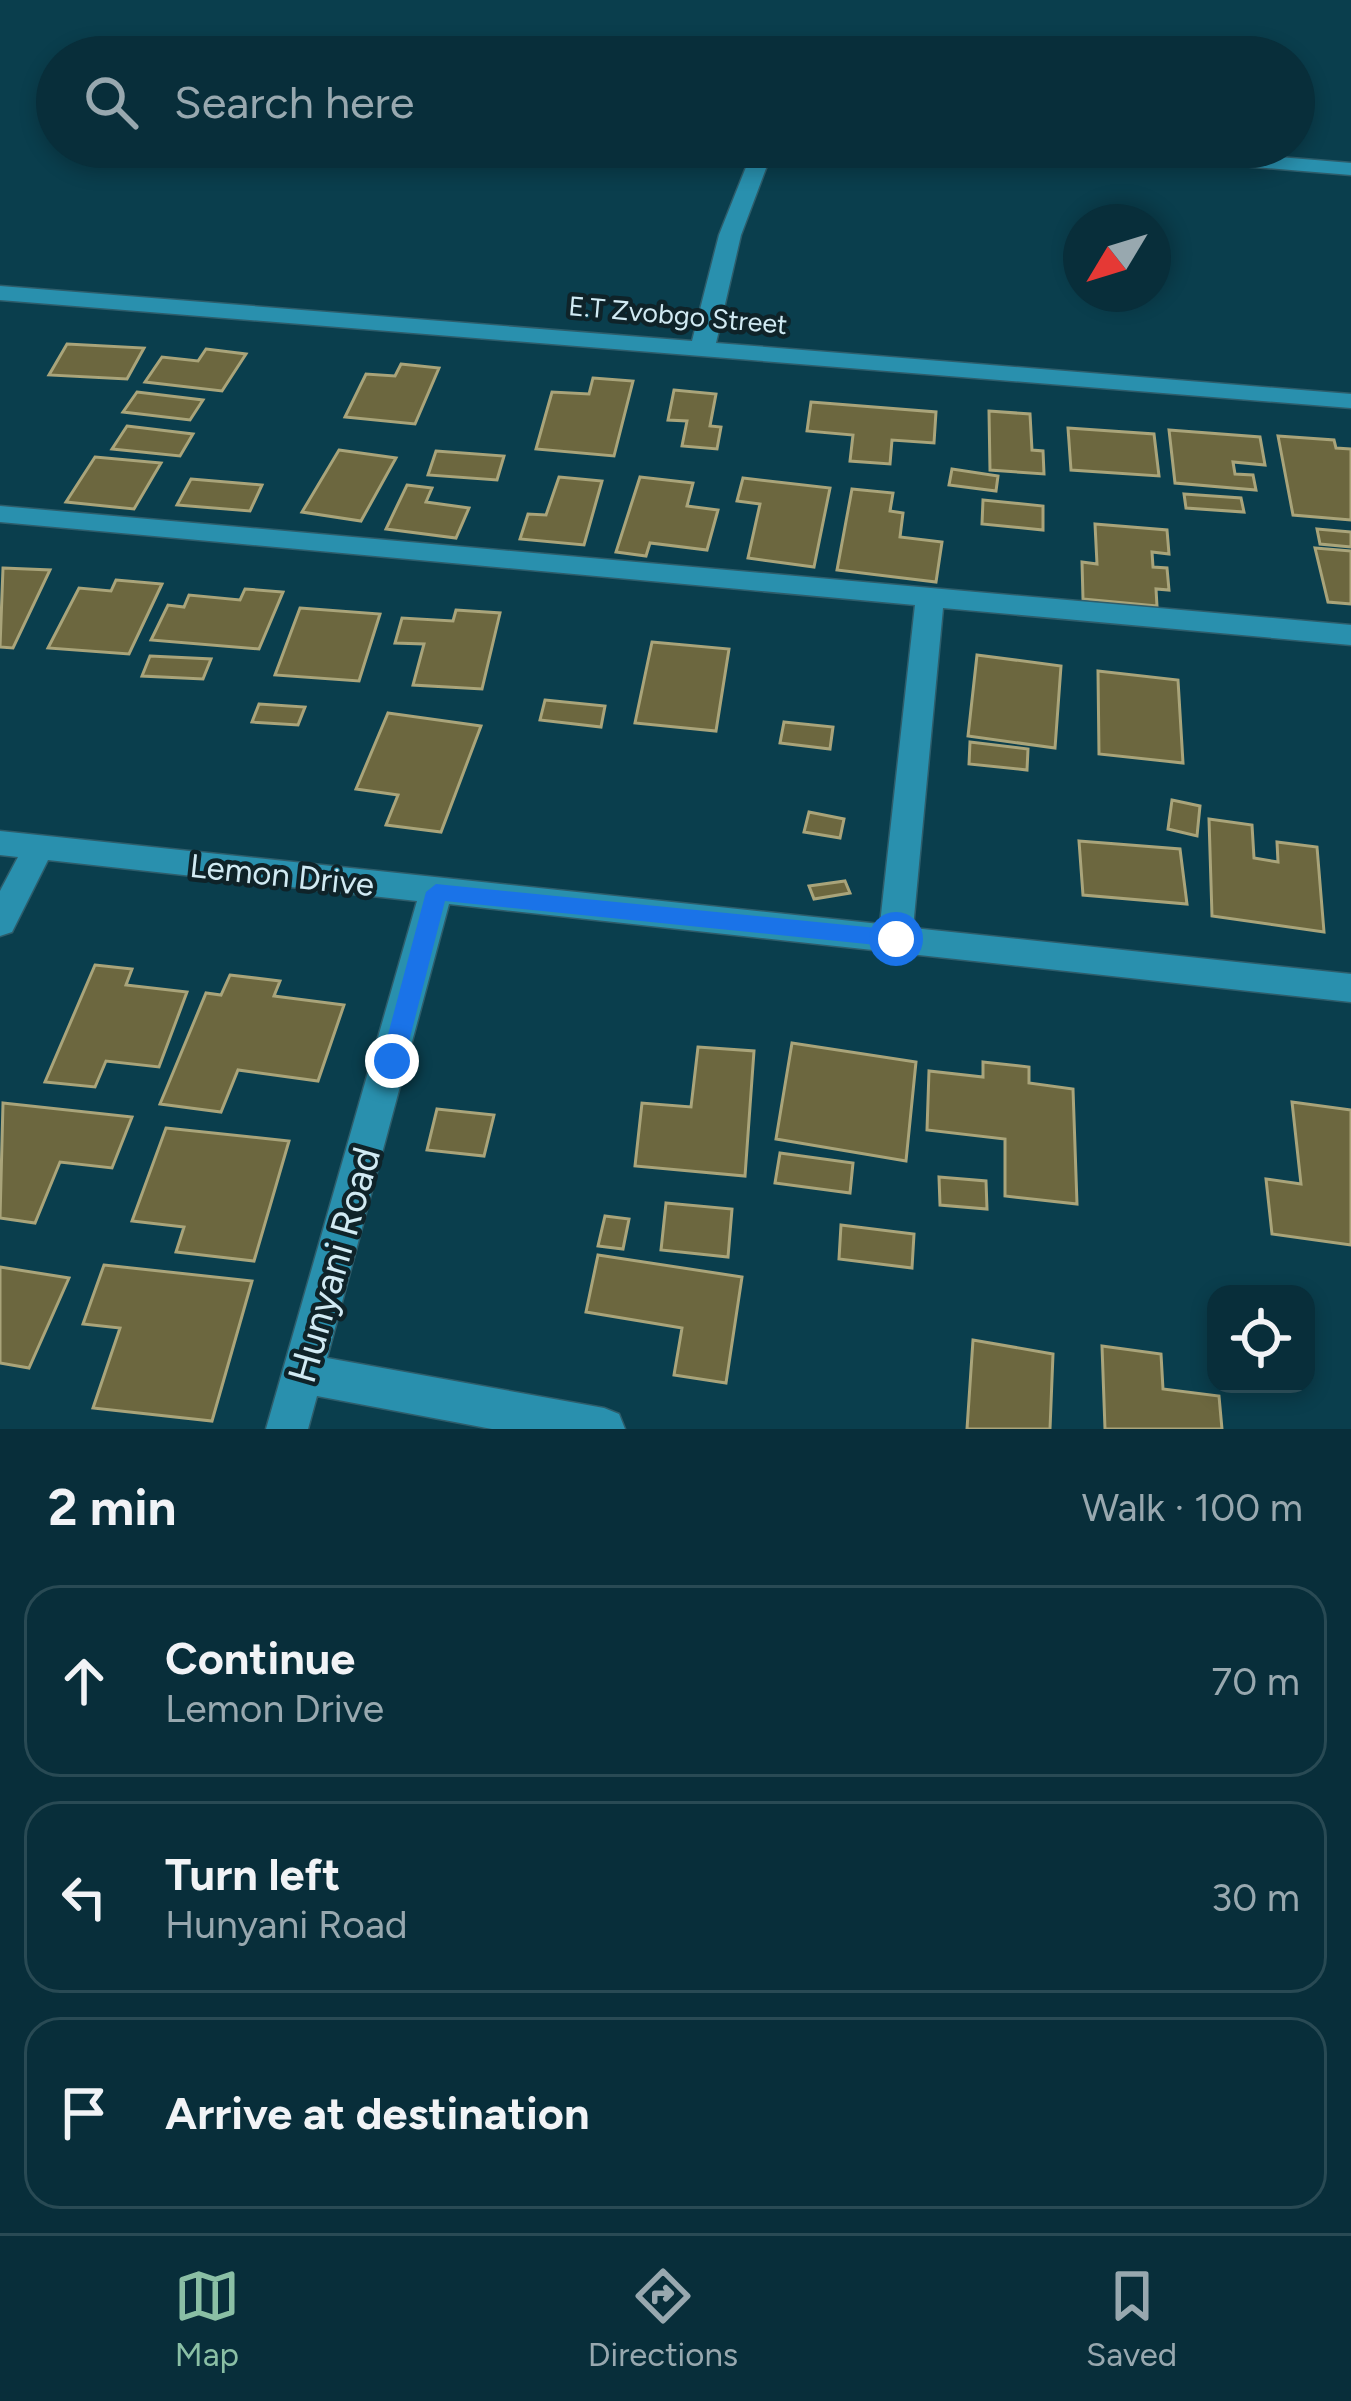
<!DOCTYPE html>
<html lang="en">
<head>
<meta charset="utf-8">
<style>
  :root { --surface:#082e3a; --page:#113642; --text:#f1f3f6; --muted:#98a8af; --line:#294a54; --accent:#8abfa5 }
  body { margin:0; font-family:Figtree,sans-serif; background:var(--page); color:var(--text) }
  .controls { position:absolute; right:36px; bottom:36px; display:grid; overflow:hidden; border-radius:24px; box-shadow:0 6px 18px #0003 }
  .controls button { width:108px; height:108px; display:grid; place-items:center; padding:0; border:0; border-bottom:3px solid var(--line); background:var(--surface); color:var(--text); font:60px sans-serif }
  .compass { position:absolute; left:1063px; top:204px; width:108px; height:108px; border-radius:50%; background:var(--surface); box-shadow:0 6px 18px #0003; rotate:232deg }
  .stop { position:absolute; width:36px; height:36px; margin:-27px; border:9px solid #1a73e8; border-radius:50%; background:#fff }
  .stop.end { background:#1a73e8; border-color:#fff; box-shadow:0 3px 12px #0008 }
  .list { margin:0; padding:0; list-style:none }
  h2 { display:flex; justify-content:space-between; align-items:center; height:156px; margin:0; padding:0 48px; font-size:51px }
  h2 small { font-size:39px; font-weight:400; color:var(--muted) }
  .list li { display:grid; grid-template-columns:78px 1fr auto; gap:36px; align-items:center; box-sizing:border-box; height:192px; margin:0 24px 24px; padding:0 24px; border:3px solid var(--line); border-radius:36px }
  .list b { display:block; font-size:45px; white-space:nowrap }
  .list p { margin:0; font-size:39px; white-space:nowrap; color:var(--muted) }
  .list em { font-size:39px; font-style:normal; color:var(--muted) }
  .icon { flex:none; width:66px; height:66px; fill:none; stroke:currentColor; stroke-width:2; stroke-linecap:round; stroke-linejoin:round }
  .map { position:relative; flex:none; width:1351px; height:1429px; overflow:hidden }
  .search { position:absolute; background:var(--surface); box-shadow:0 6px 18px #0003; left:36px; right:36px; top:36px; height:132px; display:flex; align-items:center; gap:30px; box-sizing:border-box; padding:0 42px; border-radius:66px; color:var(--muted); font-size:45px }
  .sheet { height:804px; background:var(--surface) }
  nav { display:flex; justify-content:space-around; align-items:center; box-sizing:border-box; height:168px; border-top:3px solid var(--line); background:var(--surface); font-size:33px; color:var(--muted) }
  nav a { display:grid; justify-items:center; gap:6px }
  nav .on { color:var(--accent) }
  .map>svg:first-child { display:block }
  .building { fill:#6c673f; stroke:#a9a47a; stroke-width:3 }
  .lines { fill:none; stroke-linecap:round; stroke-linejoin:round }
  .minor-casing { stroke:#2e5d6b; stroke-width:3 }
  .minor { fill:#2990ae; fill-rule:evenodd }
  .route { fill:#1a73e8 }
  .labels { text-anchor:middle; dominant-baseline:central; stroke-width:9; stroke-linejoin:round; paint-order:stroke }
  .far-street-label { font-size:27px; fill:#d1eaf3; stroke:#0f2329 }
  .street-label { font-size:33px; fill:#d1eaf3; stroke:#0f2329 }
  .near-street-label { font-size:39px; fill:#d1eaf3; stroke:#0f2329 }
</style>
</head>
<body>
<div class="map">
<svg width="1351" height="1429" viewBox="0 0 1351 1429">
  <rect width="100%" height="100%" fill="#0a3e4d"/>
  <g class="building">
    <polygon points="67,344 144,348 127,379 49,375"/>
    <polygon points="206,349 246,354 222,391 145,382 162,357 198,361"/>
    <polygon points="401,364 439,368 415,424 345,417 366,374 395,376"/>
    <polygon points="593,378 633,381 614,456 536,449 552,392 589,394"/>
    <polygon points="674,390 716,394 710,426 721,427 717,449 682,446 687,421 668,420"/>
    <polygon points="137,392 203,400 190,420 123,412"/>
    <polygon points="811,402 936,412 934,443 892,440 890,464 850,461 853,435 807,431"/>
    <polygon points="989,411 1030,414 1032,450 1043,451 1044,474 990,470"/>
    <polygon points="127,426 193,434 180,456 112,449"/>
    <polygon points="1068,428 1154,434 1159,476 1071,470"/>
    <polygon points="1169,430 1260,437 1265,465 1233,462 1235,474 1253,475 1256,490 1175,483"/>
    <polygon points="1278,436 1334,440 1336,448 1351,449 1351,520 1293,515"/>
    <polygon points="339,450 396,458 361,521 302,512"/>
    <polygon points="436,451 504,456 497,480 428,475"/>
    <polygon points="95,457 161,463 134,509 66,502"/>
    <polygon points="952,469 998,476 996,491 949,485"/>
    <polygon points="559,477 602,481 584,545 520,539 528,514 546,515"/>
    <polygon points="640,477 693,483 687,506 718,510 707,550 650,543 646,556 616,552"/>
    <polygon points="743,478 830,488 814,567 748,558 760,504 737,501"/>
    <polygon points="191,479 262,485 250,511 177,505"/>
    <polygon points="407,485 432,488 426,502 469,508 456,538 386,529"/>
    <polygon points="852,489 893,493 890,511 903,513 900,537 942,542 936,582 837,570"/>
    <polygon points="1184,494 1241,498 1244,512 1186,508"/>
    <polygon points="983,500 1043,506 1043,530 982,524"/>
    <polygon points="1095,524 1167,530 1169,554 1152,552 1153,567 1167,568 1169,590 1156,589 1157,606 1083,599 1082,562 1097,564"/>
    <polygon points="1317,529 1351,532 1351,547 1320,544"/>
    <polygon points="1315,548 1351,551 1351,604 1328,602"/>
    <polygon points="3,568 50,570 13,648 0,647"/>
    <polygon points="116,580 162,584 129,654 48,648 79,588 111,591"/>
    <polygon points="245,589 283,592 259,649 151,640 168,605 184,607 189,595 240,600"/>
    <polygon points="300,608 380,614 359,681 275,675"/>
    <polygon points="456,610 500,613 482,689 413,685 424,644 395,643 402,618 453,621"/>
    <polygon points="652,642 729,649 716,731 635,723"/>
    <polygon points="977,655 1061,666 1055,748 968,736"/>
    <polygon points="150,656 211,659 203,679 142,676"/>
    <polygon points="1098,671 1178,680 1183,763 1099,754"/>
    <polygon points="545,700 605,706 601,727 540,720"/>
    <polygon points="259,704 305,707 298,725 252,722"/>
    <polygon points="388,713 481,726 441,832 386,825 398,795 356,789"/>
    <polygon points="784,722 833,727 830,749 780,743"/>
    <polygon points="970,742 1028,749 1027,770 969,764"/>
    <polygon points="1172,800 1200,806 1197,836 1168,829"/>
    <polygon points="809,812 844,819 840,838 804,832"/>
    <polygon points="1209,819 1252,825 1254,858 1278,862 1277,842 1317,847 1324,932 1212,916"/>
    <polygon points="1079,841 1180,849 1187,904 1083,895"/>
    <polygon points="845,881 850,893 814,899 809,886"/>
    <polygon points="95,965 132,969 126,985 187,992 159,1067 106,1061 95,1087 45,1082"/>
    <polygon points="230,975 280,981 274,996 344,1005 318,1081 238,1070 221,1112 160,1104 206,993 221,995"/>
    <polygon points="792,1043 916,1062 906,1161 776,1139"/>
    <polygon points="698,1047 754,1051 745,1176 635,1166 642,1103 691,1107"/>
    <polygon points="983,1062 1029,1067 1029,1083 1073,1089 1077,1204 1005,1196 1005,1139 927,1130 929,1071 983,1077"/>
    <polygon points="1292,1102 1351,1110 1351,1245 1272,1234 1266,1179 1301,1184"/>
    <polygon points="3,1103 132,1117 112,1168 60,1162 35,1223 0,1218"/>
    <polygon points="437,1109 494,1115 484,1156 427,1150"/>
    <polygon points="166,1128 289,1141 254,1261 176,1252 184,1227 132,1221"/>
    <polygon points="780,1153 853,1163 850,1193 775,1183"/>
    <polygon points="939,1177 986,1181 987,1209 940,1205"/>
    <polygon points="666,1203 732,1209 728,1257 661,1250"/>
    <polygon points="605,1216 629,1219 623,1249 598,1246"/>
    <polygon points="841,1225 914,1234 912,1268 839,1259"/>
    <polygon points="598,1255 742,1277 726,1383 674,1375 682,1328 586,1312"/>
    <polygon points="104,1265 252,1281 212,1421 93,1408 120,1328 83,1324"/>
    <polygon points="0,1267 69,1278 29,1368 0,1363"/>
    <polygon points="973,1340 1053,1354 1050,1429 967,1429"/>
    <polygon points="1102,1346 1161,1354 1163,1389 1219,1396 1222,1429 1105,1429"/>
  </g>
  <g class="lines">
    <g class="minor-casing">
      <g id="minor">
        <polygon points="754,147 774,147 741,235 716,343 1351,394 1351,408 0,300 0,286 692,341 719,235"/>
        <polygon points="1077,147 1161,147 1351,163 1351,175 1087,153"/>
        <polygon points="0,506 1351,625 1351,645 943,608 913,928 1351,974 1351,1002 449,904 327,1358 604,1408 619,1414 625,1429 492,1429 317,1396 308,1429 266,1429 417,901 48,860 12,932 0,936 0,891 18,857 0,855 0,831 880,924 915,605 0,522"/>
      </g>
    </g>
    <use href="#minor" class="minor"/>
  </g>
  <polygon class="route" points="436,884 896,930 906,939 896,947 445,901 404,1061 392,1071 381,1061 426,892"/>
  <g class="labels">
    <g class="far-street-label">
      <text transform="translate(678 315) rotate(5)">E.T Zvobgo Street</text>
    </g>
    <g class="street-label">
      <text transform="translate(282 875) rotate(6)">Lemon Drive</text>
    </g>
    <g class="near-street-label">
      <text transform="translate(334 1265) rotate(-74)">Hunyani Road</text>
    </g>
  </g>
</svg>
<div class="controls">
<button><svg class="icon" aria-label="locate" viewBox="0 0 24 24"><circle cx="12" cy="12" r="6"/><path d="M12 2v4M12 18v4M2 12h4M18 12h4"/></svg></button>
</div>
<svg class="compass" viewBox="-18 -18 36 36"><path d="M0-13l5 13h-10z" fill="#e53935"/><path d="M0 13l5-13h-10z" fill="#98a8af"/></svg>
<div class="stop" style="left:896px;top:939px"></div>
<div class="stop end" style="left:392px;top:1061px"></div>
<div class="search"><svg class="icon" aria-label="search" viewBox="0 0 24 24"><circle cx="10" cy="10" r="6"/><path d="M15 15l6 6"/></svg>Search here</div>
</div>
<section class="sheet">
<h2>2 min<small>Walk · 100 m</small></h2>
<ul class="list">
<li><svg class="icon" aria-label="ahead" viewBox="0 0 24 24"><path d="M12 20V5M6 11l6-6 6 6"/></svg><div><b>Continue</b><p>Lemon Drive</p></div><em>70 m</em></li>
<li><svg class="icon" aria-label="left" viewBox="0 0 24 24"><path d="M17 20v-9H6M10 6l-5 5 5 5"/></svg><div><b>Turn left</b><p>Hunyani Road</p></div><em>30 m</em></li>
<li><svg class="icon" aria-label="arrive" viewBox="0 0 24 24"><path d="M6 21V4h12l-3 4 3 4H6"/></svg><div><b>Arrive at destination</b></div></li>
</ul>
</section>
<nav>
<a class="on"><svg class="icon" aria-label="map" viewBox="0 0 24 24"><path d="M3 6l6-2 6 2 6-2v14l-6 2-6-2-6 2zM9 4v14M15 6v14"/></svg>Map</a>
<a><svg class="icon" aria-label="directions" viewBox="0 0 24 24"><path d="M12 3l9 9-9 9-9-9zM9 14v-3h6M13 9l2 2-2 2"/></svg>Directions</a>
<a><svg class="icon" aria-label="saved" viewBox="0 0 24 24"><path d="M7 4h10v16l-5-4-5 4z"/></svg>Saved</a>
</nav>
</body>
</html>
